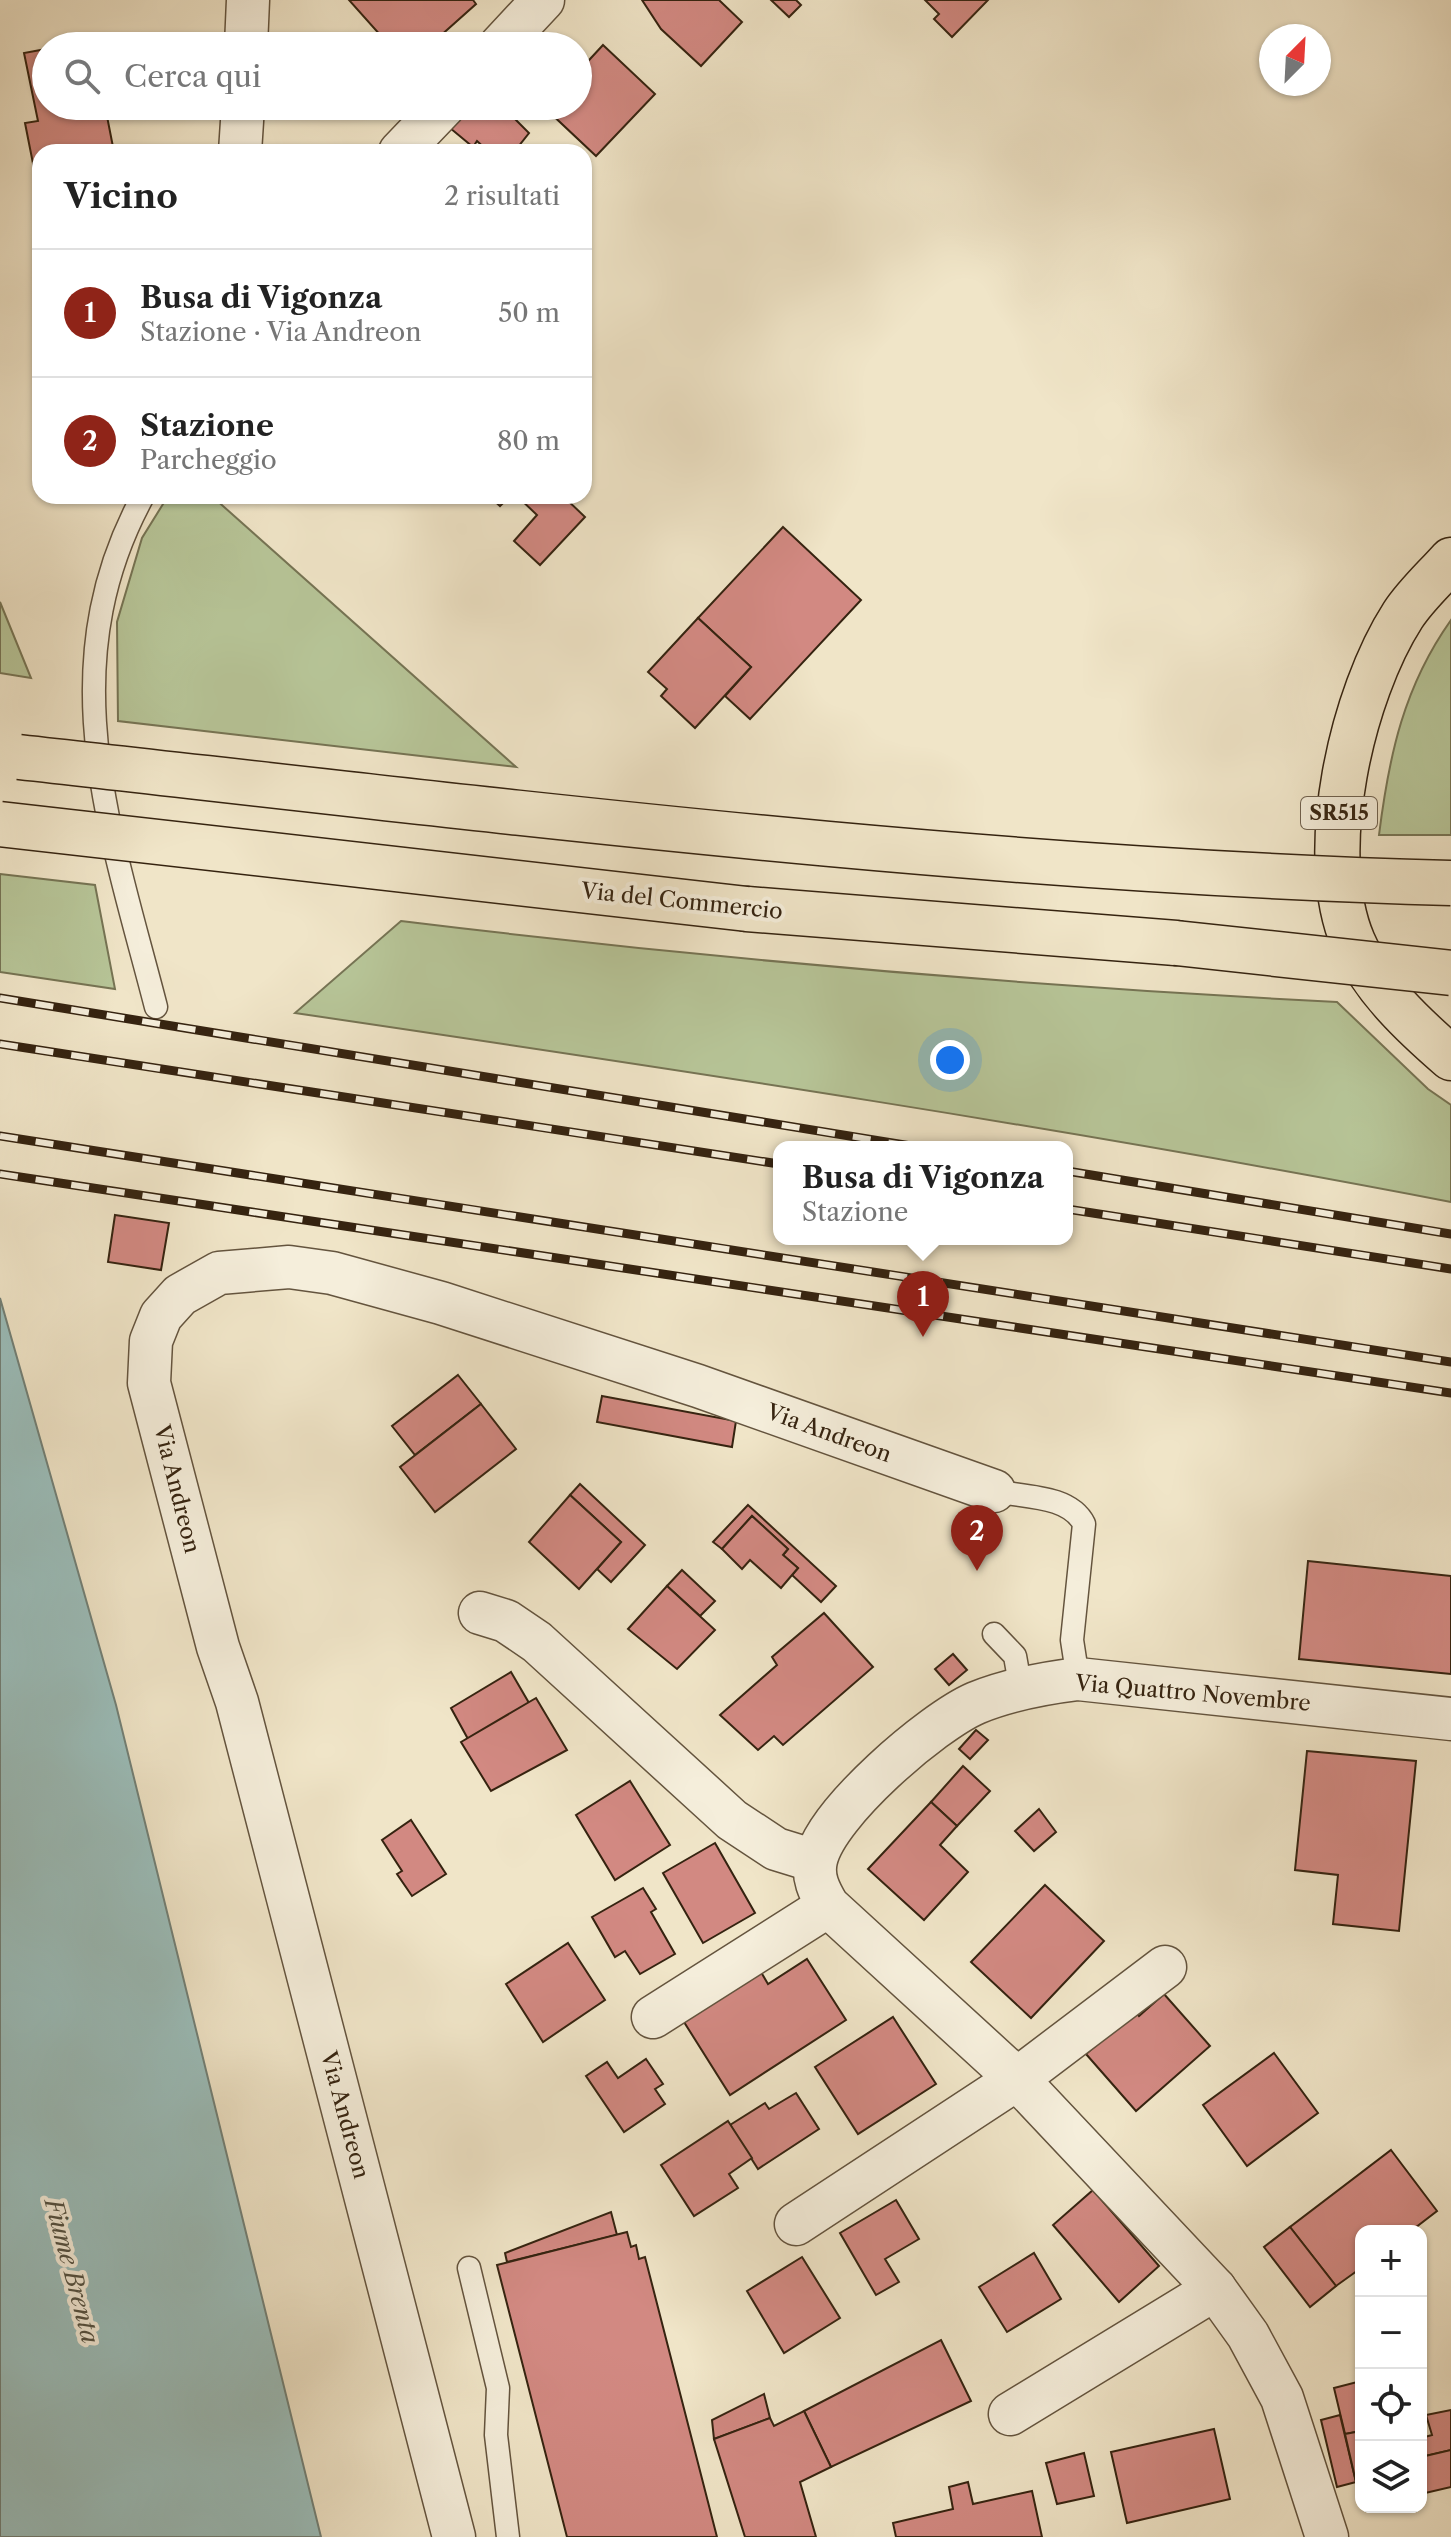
<!DOCTYPE html>
<html lang="it">
<head>
<meta charset="utf-8">
<style>
  :root { --surface:#fff; --page:#f2f2f2; --text:#222; --muted:#767676; --line:#e0e0e0; --accent:#8f2418 }
  body { margin:0; font-family:"Libre Caslon Text",serif; background:var(--page); color:var(--text) }
  .controls { position:absolute; right:24px; bottom:24px; display:grid; overflow:hidden; border-radius:16px; box-shadow:0 2px 6px #0004 }
  .controls button { width:72px; height:72px; display:grid; place-items:center; padding:0; border:0; border-bottom:2px solid var(--line); background:var(--surface); color:var(--text); font:40px sans-serif }
  .compass { position:absolute; left:1259px; top:24px; width:72px; height:72px; border-radius:50%; background:var(--surface); box-shadow:0 2px 6px #0004; rotate:24deg }
  .you { position:absolute; left:950px; top:1060px; width:28px; height:28px; margin:-20px; border:6px solid #fff; border-radius:50%; background:#1a73e8; box-shadow:0 0 0 12px #1a73e833 }
  .badge { display:grid; place-items:center; width:52px; height:52px; border-radius:50%; background:var(--accent); color:#fff; font-size:26px; font-weight:700 }
  .pin { position:absolute; translate:-50% -66px; filter:drop-shadow(0 2px 4px #0008) }
  .pin::after { content:''; position:absolute; top:42px; width:28px; height:24px; background:inherit; clip-path:polygon(0 0,100% 0,50% 100%) }
  .popup { position:absolute; left:773px; top:1141px; width:300px; height:104px; box-sizing:border-box; display:grid; place-content:center; border-radius:16px; background:var(--surface); filter:drop-shadow(0 2px 6px #0005); font-size:26px; white-space:nowrap; color:var(--muted) }
  .popup b { font-size:30px; color:var(--text) }
  .popup::after { content:''; position:absolute; left:50%; top:100%; margin-left:-16px; border:16px solid transparent; border-top-color:var(--surface) }
  .list { margin:0; padding:0; list-style:none }
  h2 { display:flex; justify-content:space-between; align-items:center; height:104px; margin:0; padding:0 32px; font-size:34px }
  h2 small { font-size:26px; font-weight:400; color:var(--muted) }
  .list li { display:grid; grid-template-columns:52px 1fr auto; gap:24px; align-items:center; box-sizing:border-box; height:128px; padding:0 32px; border-top:2px solid var(--line) }
  .list b { display:block; font-size:30px; white-space:nowrap }
  .list p { margin:0; font-size:26px; white-space:nowrap; color:var(--muted) }
  .list em { font-size:26px; font-style:normal; color:var(--muted) }
  .icon { flex:none; width:44px; height:44px; fill:none; stroke:currentColor; stroke-width:2; stroke-linecap:round; stroke-linejoin:round }
  .map { position:relative; flex:none; width:1451px; height:2537px; overflow:hidden }
  .search { position:absolute; background:var(--surface); box-shadow:0 2px 6px #0004; left:32px; top:32px; width:560px; height:88px; display:flex; align-items:center; gap:20px; box-sizing:border-box; padding:0 28px; border-radius:44px; color:var(--muted); font-size:30px }
  .panel { position:absolute; background:var(--surface); box-shadow:0 2px 6px #0004; left:32px; top:144px; width:560px; height:360px; border-radius:24px }
  .map>svg:first-child { display:block }
  .green { fill:#b7c598; stroke:#767454; stroke-width:2 }
  .water { fill:#9bbebb; stroke:#728077; stroke-width:2 }
  .building { fill:#d28982; stroke:#352310; stroke-width:2 }
  .lines { fill:none; stroke-linecap:round; stroke-linejoin:round }
  .lane-casing { stroke:#64543e; stroke-width:25 }
  .street-casing { stroke:#64543e; stroke-width:45 }
  .primary-casing { stroke:#352310; stroke-width:47 }
  .highway-casing { stroke:#352310; stroke-width:47 }
  .lane { stroke:#f5eedb; stroke-width:22 }
  .street { stroke:#f5eedb; stroke-width:42 }
  .primary { stroke:#f0e5c8; stroke-width:44 }
  .highway { stroke:#f0e5c8; stroke-width:44 }
  .rail-casing { stroke:#352310; stroke-width:9 }
  .rail { stroke:#f5eedb; stroke-width:6; stroke-dasharray:18; stroke-linecap:butt }
  .highway-bridge-casing { stroke:#352310; stroke-width:47; stroke-linecap:butt }
  .highway-bridge { stroke:#f0e5c8; stroke-width:44 }
  .labels { text-anchor:middle; dominant-baseline:central; stroke-width:8; stroke-linejoin:round; paint-order:stroke }
  .shield { fill:#f5eedb; stroke:#6f604d; stroke-width:2 }
  .shield-label { font-size:20px; font-weight:bold; fill:#352310 }
  .street-label { font-size:22px; fill:#352310; stroke:#f5eedb }
  .water-label { font-size:24px; font-style:italic; fill:#545243; stroke:#f5eedb }
</style>
</head>
<body>
<div class="map">
<svg width="1451" height="2537" viewBox="0 0 1451 2537">
  <rect width="100%" height="100%" fill="#f0e5c8"/>
  <filter id="stains"><feTurbulence type="fractalNoise" baseFrequency=".0025" numOctaves="4"/><feColorMatrix values="0 0 0 0 .2 0 0 0 0 .09 0 0 0 0 .02 0 0 0 .5 -.17"/></filter>
  <radialGradient id="worn" r=".72"><stop offset=".6" stop-color="#630" stop-opacity="0"/><stop offset="1" stop-color="#630" stop-opacity=".3"/></radialGradient>
  <g class="green">
    <polygon points="168,496 214,498 516,767 118,721 117,622 142,538"/>
    <polygon points="0,602 31,678 0,673"/>
    <path d="M1451,620V835H1379C1389,755 1404,686 1451,620Z"/>
    <polygon points="0,874 95,885 115,989 0,972"/>
    <path d="M401,921C712,959 1024,986 1337,1002L1428,1089L1451,1105V1202C1067,1128 681,1070 295,1013Z"/>
  </g>
  <polygon class="water" points="0,1298 116,1705 321,2537 0,2537"/>
  <g class="building">
    <polygon points="349,0 473,0 476,4 429,46 390,46"/>
    <polygon points="642,0 719,0 742,22 701,66 661,29"/>
    <polygon points="771,0 796,0 801,5 789,17"/>
    <polygon points="925,0 988,0 952,37 934,19 939,14"/>
    <polygon points="603,45 655,94 596,156 545,108 578,106 578,72"/>
    <polygon points="46,49 46,106 105,106 114,152 40,152 40,199 25,123 38,121 24,53"/>
    <polygon points="471,106 502,106 529,133 514,152 489,152 477,141 473,147 450,128"/>
    <polygon points="489,496 510,496 500,506"/>
    <polygon points="517,496 563,496 585,517 540,565 514,541 537,515"/>
    <polygon points="783,527 861,600 750,719 725,696 751,667 698,618"/>
    <polygon points="698,618 751,667 695,728 661,696 667,689 648,672"/>
    <polygon points="115,1215 169,1223 161,1270 108,1262"/>
    <polygon points="458,1375 481,1404 415,1455 392,1426"/>
    <polygon points="602,1396 736,1421 732,1447 597,1422"/>
    <polygon points="481,1404 516,1449 435,1512 400,1467"/>
    <polygon points="580,1484 645,1545 611,1582 597,1569 621,1542 570,1495"/>
    <polygon points="570,1495 621,1542 579,1589 529,1542"/>
    <polygon points="748,1505 836,1586 821,1602 792,1575 798,1568 783,1555 788,1549 752,1516 722,1549 713,1542"/>
    <polygon points="752,1516 788,1549 783,1555 798,1568 781,1588 750,1560 742,1569 722,1549"/>
    <polygon points="1308,1561 1451,1576 1451,1674 1299,1659"/>
    <polygon points="682,1570 715,1601 700,1616 667,1586"/>
    <polygon points="667,1586 715,1630 677,1669 628,1629"/>
    <polygon points="824,1613 873,1667 783,1745 774,1736 758,1750 720,1715 777,1665 772,1657"/>
    <polygon points="953,1654 967,1670 949,1685 935,1669"/>
    <polygon points="511,1672 529,1703 468,1739 451,1708"/>
    <polygon points="536,1698 567,1750 491,1791 461,1742"/>
    <polygon points="976,1730 988,1740 970,1759 959,1749"/>
    <polygon points="1307,1751 1416,1761 1399,1931 1333,1924 1338,1875 1295,1870"/>
    <polygon points="963,1766 990,1791 957,1826 931,1802"/>
    <polygon points="630,1781 670,1845 615,1880 576,1815"/>
    <polygon points="931,1802 957,1826 940,1845 968,1872 924,1920 868,1869"/>
    <polygon points="1039,1809 1056,1832 1034,1851 1015,1831"/>
    <polygon points="411,1820 446,1874 412,1896 397,1874 402,1871 382,1840"/>
    <polygon points="715,1843 755,1913 703,1943 663,1873"/>
    <polygon points="1045,1885 1104,1941 1031,2018 971,1962"/>
    <polygon points="643,1888 656,1909 651,1912 675,1954 640,1974 625,1951 615,1957 592,1917"/>
    <polygon points="568,1943 605,2000 543,2042 506,1984"/>
    <polygon points="807,1959 846,2020 730,2095 684,2022 761,1972 768,1984"/>
    <polygon points="1164,1994 1210,2046 1136,2111 1086,2054 1135,2011 1139,2016"/>
    <polygon points="893,2017 936,2084 858,2134 815,2067"/>
    <polygon points="1274,2053 1318,2113 1247,2166 1203,2105"/>
    <polygon points="646,2059 663,2084 655,2089 665,2104 624,2132 586,2076 607,2062 618,2078"/>
    <polygon points="796,2093 819,2129 758,2169 730,2125 765,2103 769,2109"/>
    <polygon points="728,2121 752,2158 729,2174 738,2188 694,2216 661,2165"/>
    <polygon points="1391,2150 1437,2211 1411,2231 1361,2231 1361,2268 1336,2286 1290,2227"/>
    <polygon points="1093,2190 1159,2266 1119,2302 1053,2225"/>
    <polygon points="896,2200 919,2239 885,2259 899,2282 876,2295 840,2233"/>
    <polygon points="611,2212 617,2235 507,2262 505,2253"/>
    <polygon points="1290,2227 1336,2286 1310,2307 1264,2247"/>
    <polygon points="627,2232 631,2247 636,2245 639,2259 645,2257 717,2537 567,2537 497,2265"/>
    <polygon points="1034,2253 1061,2299 1007,2332 979,2287"/>
    <polygon points="802,2257 840,2318 784,2353 747,2291"/>
    <polygon points="941,2340 971,2401 831,2467 804,2411"/>
    <polygon points="1361,2381 1361,2431 1345,2434 1334,2388"/>
    <polygon points="764,2394 770,2418 714,2439 712,2420"/>
    <polygon points="1451,2410 1451,2450 1421,2457 1421,2438 1432,2435 1426,2415"/>
    <polygon points="804,2411 831,2467 800,2482 816,2537 745,2537 714,2439 770,2418 774,2426"/>
    <polygon points="1340,2415 1356,2482 1337,2487 1321,2420"/>
    <polygon points="1214,2429 1230,2499 1127,2523 1111,2452"/>
    <polygon points="1361,2431 1361,2481 1356,2482 1345,2434"/>
    <polygon points="1451,2450 1451,2487 1421,2494 1421,2457"/>
    <polygon points="1084,2453 1094,2496 1057,2504 1046,2463"/>
    <polygon points="968,2482 973,2504 1032,2491 1042,2537 896,2537 893,2523 953,2509 949,2487"/>
  </g>
  <g class="lines">
    <g class="lane-casing">
      <g id="lane">
        <path d="M143,496C49,668 111,832 156,1007"/>
        <path d="M990,1498L994,1491C1023,1497 1070,1495 1084,1524L1072,1640L1078,1679"/>
        <polyline points="994,1634 1015,1656 1021,1690"/>
        <polyline points="469,2268 498,2388 496,2435 508,2537"/>
      </g>
    </g>
    <g class="street-casing">
      <g id="street">
        <polyline points="246,46 248,0"/>
        <polyline points="500,46 543,0"/>
        <polyline points="240,152 243,106"/>
        <polyline points="400,152 444,106"/>
        <polyline points="480,1613 506,1621 537,1642 732,1820 776,1849 815,1861"/>
        <polyline points="653,2017 828,1906"/>
        <polyline points="796,2224 1017,2079 1165,1967"/>
        <polyline points="1010,2414 1215,2289"/>
        <polyline points="454,2537 237,1702 218,1647 149,1383 151,1341 161,1316 180,1295 219,1273 289,1267 332,1273 441,1303 698,1386 994,1491"/>
        <path d="M1327,2537L1282,2398L1248,2335L1215,2289L1017,2079L828,1906C819,1891 812,1877 816,1860C826,1813 932,1722 976,1703C1008,1690 1045,1683 1078,1679L1451,1719"/>
      </g>
    </g>
    <g class="primary-casing">
      <path id="primary" d="M1451,560C1435,578 1416,595 1403,615C1352,694 1315,853 1353,942C1373,988 1414,1026 1451,1058"/>
    </g>
    <g class="highway-casing">
      <polyline id="highway" points="747,909 1176,943"/>
    </g>
    <use href="#lane" class="lane"/>
    <use href="#street" class="street"/>
    <use href="#primary" class="primary"/>
    <use href="#highway" class="highway"/>
    <g class="rail-casing">
      <g id="rail">
        <polyline points="0,998 917,1147"/>
        <polyline points="0,1044 779,1164"/>
        <polyline points="0,1136 1451,1362"/>
        <polyline points="1067,1171 1451,1234"/>
        <polyline points="0,1174 1451,1393"/>
        <polyline points="1067,1209 1451,1269"/>
      </g>
    </g>
    <use href="#rail" class="rail"/>
    <g class="highway-bridge-casing">
      <g id="highway-bridge">
        <path d="M19,757C496,810 971,870 1451,883"/>
        <polyline points="0,824 747,909"/>
        <polyline points="1176,943 1451,973"/>
      </g>
    </g>
    <use href="#highway-bridge" class="highway-bridge"/>
  </g>
  <g class="labels">
    <rect class="shield" x="1301" y="797" width="76" height="32" rx="6"/>
    <g class="shield-label">
      <text x="1339" y="813">SR515</text>
    </g>
    <g class="street-label">
      <text transform="translate(682 901) rotate(6)">Via del Commercio</text>
      <text transform="translate(829 1433) rotate(20)">Via Andreon</text>
      <text transform="translate(177 1489) rotate(76)">Via Andreon</text>
      <text transform="translate(1193 1693) rotate(5)">Via Quattro Novembre</text>
      <text transform="translate(345 2115) rotate(75)">Via Andreon</text>
    </g>
    <g class="water-label">
      <text transform="translate(72 2271) rotate(75)">Fiume Brenta</text>
    </g>
  </g>
  <rect width="100%" height="100%" filter="url(#stains)"/>
  <rect width="100%" height="100%" fill="url(#worn)"/>
</svg>
<div class="controls">
<button>+</button>
<button>−</button>
<button><svg class="icon" aria-label="locate" viewBox="0 0 24 24"><circle cx="12" cy="12" r="6"/><path d="M12 2v4M12 18v4M2 12h4M18 12h4"/></svg></button>
<button><svg class="icon" aria-label="layers" viewBox="0 0 24 24"><path d="M12 4l9 5-9 5-9-5zM3 14l9 5 9-5"/></svg></button>
</div>
<svg class="compass" viewBox="-18 -18 36 36"><path d="M0-13l5 13h-10z" fill="#e53935"/><path d="M0 13l5-13h-10z" fill="#767676"/></svg>
<div class="you"></div>
<div class="pin badge" style="left:923px;top:1337px">1</div>
<div class="popup"><b>Busa di Vigonza</b>Stazione</div>
<div class="pin badge" style="left:977px;top:1571px">2</div>
<div class="search"><svg class="icon" aria-label="search" viewBox="0 0 24 24"><circle cx="10" cy="10" r="6"/><path d="M15 15l6 6"/></svg>Cerca qui</div>
<section class="panel">
<h2>Vicino<small>2 risultati</small></h2>
<ul class="list">
<li><span class="badge">1</span><div><b>Busa di Vigonza</b><p>Stazione · Via Andreon</p></div><em>50 m</em></li>
<li><span class="badge">2</span><div><b>Stazione</b><p>Parcheggio</p></div><em>80 m</em></li>
</ul>
</section>
</div>
</body>
</html>
